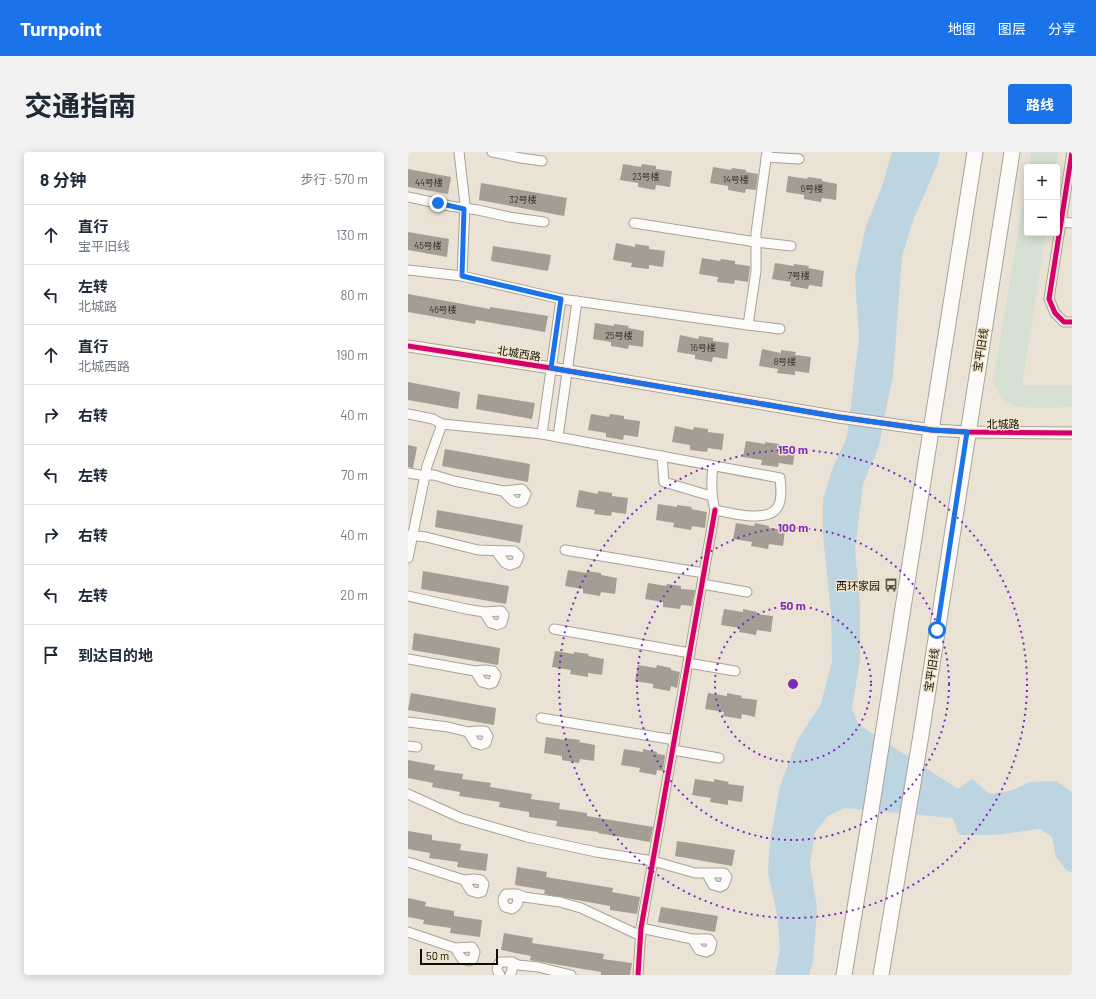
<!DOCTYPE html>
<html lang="zh">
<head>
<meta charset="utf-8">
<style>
  :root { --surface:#fff; --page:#f2f2f3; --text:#1f2937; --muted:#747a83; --line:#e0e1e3; --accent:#1a73e8 }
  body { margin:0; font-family:Barlow,"Noto Sans SC",sans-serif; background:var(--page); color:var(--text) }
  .controls { position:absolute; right:12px; top:12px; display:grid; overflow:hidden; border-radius:4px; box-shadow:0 2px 10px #0003 }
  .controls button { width:36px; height:36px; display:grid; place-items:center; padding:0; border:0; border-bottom:1px solid var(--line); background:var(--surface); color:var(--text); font:20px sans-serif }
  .scale { position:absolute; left:12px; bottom:10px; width:78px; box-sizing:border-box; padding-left:4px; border:2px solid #130e06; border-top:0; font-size:11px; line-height:14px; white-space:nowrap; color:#130e06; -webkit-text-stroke:3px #f2e4cc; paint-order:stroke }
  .stop { position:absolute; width:12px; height:12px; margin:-9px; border:3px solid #1a73e8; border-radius:50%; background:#fff }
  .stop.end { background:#1a73e8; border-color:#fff; box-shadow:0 1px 4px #0008 }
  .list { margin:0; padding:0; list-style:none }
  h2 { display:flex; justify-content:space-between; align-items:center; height:52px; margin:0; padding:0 16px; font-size:17px }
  h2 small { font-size:13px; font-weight:400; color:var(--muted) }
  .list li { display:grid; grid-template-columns:26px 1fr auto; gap:12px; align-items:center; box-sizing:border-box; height:60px; padding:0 16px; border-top:1px solid var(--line) }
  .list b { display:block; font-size:15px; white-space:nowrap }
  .list p { margin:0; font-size:13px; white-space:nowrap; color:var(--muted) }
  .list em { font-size:13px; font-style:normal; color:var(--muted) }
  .icon { flex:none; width:22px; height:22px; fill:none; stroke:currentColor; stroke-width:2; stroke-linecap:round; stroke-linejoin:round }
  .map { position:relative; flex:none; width:664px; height:823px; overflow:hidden; border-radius:4px }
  header { display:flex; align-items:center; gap:24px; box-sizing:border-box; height:56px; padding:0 20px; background:var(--accent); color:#fff }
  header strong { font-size:19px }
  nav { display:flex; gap:22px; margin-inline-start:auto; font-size:14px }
  .intro { display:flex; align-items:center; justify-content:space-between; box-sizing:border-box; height:96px; padding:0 24px }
  h1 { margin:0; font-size:28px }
  .button { padding:10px 18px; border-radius:4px; background:var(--accent); color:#fff; font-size:14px; font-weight:700 }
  main { display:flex; gap:24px; padding:0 24px }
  aside { flex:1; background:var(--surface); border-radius:4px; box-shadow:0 2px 10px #0003 }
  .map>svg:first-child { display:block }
  .green { fill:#d6e0d2 }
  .water { fill:#bdd4e1 }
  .building { fill:#a39d93 }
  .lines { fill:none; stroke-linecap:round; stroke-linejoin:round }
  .minor-casing { stroke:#a8a298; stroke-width:11 }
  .tertiary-casing { stroke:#a8a298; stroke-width:13 }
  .primary-casing { stroke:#a8a298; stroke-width:17 }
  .minor { stroke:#fcfbf9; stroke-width:9 }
  .tertiary { stroke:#fcfbf9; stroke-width:11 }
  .primary { stroke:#fcfbf9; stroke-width:15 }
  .cycleway-casing { stroke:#f2e4cc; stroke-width:8 }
  .cycleway { stroke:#d6006c; stroke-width:5 }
  .route { stroke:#1a73e8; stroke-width:5 }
  .ring { fill:none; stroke:#7b2cbf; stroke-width:2; stroke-dasharray:2 4 }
  .labels { text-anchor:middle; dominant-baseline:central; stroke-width:3; stroke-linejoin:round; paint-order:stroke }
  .number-label { font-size:9px; fill:#373229 }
  .street-label { font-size:11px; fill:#130e06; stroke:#f2e4cc }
  .poi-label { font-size:11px; fill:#130e06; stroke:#f2e4cc; text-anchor:end }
  .centre { fill:#7b2cbf; stroke:#f2e4cc; stroke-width:2 }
  .ring-label { font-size:12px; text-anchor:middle; font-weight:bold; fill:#7b2cbf; stroke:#f2e4cc; stroke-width:3; stroke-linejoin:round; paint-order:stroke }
</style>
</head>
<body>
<header>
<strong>Turnpoint</strong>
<nav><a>地图</a><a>图层</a><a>分享</a></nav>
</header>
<div class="intro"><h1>交通指南</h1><a class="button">路线</a></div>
<main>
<aside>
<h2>8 分钟<small>步行 · 570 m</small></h2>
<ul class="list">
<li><svg class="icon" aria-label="ahead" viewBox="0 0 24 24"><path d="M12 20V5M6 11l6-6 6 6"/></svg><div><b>直行</b><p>宝平旧线</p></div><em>130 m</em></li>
<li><svg class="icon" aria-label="left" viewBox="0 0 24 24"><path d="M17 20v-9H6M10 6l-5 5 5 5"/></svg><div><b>左转</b><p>北城路</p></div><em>80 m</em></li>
<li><svg class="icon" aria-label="ahead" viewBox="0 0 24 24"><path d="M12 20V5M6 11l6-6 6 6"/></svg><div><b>直行</b><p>北城西路</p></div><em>190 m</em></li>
<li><svg class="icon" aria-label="right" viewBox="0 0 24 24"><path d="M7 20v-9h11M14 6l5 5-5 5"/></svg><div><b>右转</b></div><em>40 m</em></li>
<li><svg class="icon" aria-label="left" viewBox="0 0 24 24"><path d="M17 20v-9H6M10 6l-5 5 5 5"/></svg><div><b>左转</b></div><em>70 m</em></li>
<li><svg class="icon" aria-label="right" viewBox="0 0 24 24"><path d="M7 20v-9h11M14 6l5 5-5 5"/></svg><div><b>右转</b></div><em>40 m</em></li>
<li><svg class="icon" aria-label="left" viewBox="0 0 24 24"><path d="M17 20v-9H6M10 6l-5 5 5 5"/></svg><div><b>左转</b></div><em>20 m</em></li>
<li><svg class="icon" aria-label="arrive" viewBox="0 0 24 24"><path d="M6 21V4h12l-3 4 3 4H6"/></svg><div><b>到达目的地</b></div></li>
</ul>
</aside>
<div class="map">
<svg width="664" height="823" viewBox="0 0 664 823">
  <rect width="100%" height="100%" fill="#eae2d4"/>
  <g class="green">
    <polygon points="623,0 650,0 648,15 621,15"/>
    <path d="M619,25V81H638L614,233H664V255C648,255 604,260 593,246C590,241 588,234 585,229Z"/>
  </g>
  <polygon class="water" points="484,0 532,0 529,13 506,66 494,104 485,225 481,242 471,294 455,332 447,398 452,453 452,508 444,556 450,572 550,637 564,627 582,642 602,639 622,630 648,629 664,640 664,720 659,719 648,705 644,685 632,677 587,683 551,683 545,666 437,656 420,664 407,680 402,712 409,756 405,810 401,823 367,823 372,797 370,767 360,721 362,689 372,634 390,587 413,552 424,509 423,461 415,383 415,347 424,318 439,285 451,186 447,124 458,74 474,35"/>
  <g class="building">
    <polygon points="215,12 233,15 234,12 248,14 248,17 264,19 262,35 248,33 247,38 230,35 230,31 212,28"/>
    <polygon points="305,15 323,18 324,16 338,18 338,20 350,22 348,38 338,37 337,41 320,38 320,34 302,31"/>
    <polygon points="0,17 43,25 40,42 0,35"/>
    <polygon points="380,24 399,27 400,25 414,27 414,29 429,32 428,48 414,46 413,50 396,47 396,43 378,40"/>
    <polygon points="73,31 159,46 156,64 71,48"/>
    <polygon points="0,80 41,87 39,105 0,98"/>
    <polygon points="208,91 227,95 227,92 241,94 241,97 257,99 255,115 241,113 241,117 223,115 224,111 205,108"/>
    <polygon points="85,94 143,103 140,119 83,109"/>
    <polygon points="294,106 312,109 313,107 327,109 327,112 342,114 340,130 327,128 326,132 309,130 310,125 291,122"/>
    <polygon points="367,111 386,114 386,112 401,114 400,116 416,119 414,135 401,133 400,137 382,134 383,130 364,127"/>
    <polygon points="0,142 82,157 82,155 140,164 137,180 68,168 67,172 0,160"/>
    <polygon points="187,171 206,174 206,172 221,174 220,176 236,179 235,195 221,193 220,197 203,194 203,190 185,187"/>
    <polygon points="272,183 290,187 291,184 305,186 305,189 321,191 319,207 305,205 304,210 287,207 287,203 269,200"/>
    <polygon points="354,197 373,201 373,198 388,200 387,203 403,205 401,221 387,219 387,223 369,221 370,217 351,214"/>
    <polygon points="0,230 52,240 50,257 0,248"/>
    <polygon points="70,242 127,251 124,267 68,257"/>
    <polygon points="183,262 201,265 202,262 216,264 216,267 232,269 230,285 216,283 215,288 198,285 198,281 180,278"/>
    <polygon points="267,274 285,278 286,275 300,277 300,280 316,282 314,298 300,296 299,300 282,298 282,293 264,290"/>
    <polygon points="338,289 357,292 357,290 371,292 371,294 387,297 385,313 371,311 370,315 353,313 354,308 335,305"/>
    <polygon points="0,293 9,295 5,316 0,315"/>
    <polygon points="37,297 122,312 120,330 34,314"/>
    <polygon points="171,338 190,342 190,339 204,341 204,344 220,346 218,362 204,360 203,364 186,362 187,358 168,355"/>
    <polygon points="250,352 269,355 269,353 284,355 283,357 299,360 297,376 284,374 283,378 265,375 266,371 248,368"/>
    <polygon points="29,358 115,373 112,391 27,375"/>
    <polygon points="328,371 346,374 347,371 361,374 361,376 377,378 375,394 361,392 360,397 343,394 344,390 325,387"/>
    <polygon points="160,418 178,421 179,419 193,421 193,423 209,426 207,442 193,440 192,444 175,441 175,437 157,434"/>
    <polygon points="15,419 101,434 98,452 13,437"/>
    <polygon points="240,431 258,434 259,432 273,434 273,437 287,438 284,454 273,453 272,457 255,455 255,450 237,447"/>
    <polygon points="316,457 335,460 335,457 349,460 349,462 365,464 363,480 349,478 348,483 331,480 332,476 313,473"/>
    <polygon points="6,481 92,496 90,513 4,498"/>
    <polygon points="147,499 166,502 166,500 181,502 180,504 196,507 194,523 180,521 180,525 162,522 163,518 144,515"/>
    <polygon points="230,513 248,516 249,513 263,516 263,518 272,520 269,536 263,534 262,539 245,536 245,532 227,529"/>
    <polygon points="3,541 88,556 86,573 0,558"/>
    <polygon points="300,541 319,544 319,541 334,544 333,546 349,548 347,565 334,562 333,567 315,564 316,560 297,557"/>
    <polygon points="138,585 157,588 157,586 172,588 171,590 187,593 186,609 172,607 171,611 154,608 154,604 136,601"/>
    <polygon points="216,597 235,600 235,597 249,600 249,602 257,603 255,619 249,618 248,623 231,620 232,616 213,613"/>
    <polygon points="0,608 27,613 26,618 55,622 54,627 83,631 82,635 124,642 123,647 152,651 151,657 179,661 179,664 245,675 242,690 190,681 190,680 148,674 149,669 121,665 121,660 91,655 92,650 51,644 52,640 24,635 25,631 0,626"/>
    <polygon points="287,627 306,630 306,627 321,630 320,632 336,634 334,650 320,648 320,653 302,650 303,646 284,643"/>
    <polygon points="0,679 24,683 24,688 53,692 52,698 80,702 78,719 49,715 50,710 21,706 22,701 0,697"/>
    <polygon points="269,689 327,698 324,714 267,704"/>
    <polygon points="109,715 139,720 138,725 205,736 204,740 232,745 229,762 202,758 202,754 136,742 137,738 107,733"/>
    <polygon points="0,746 18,750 17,754 46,759 46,764 74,768 72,785 42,781 43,776 15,772 16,768 0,765"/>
    <polygon points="253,755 310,764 307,780 250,770"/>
    <polygon points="96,781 125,786 124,791 196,802 195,807 224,811 222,823 193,823 193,820 122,808 123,804 93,798"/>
  </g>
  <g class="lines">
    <g class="minor-casing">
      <g id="minor">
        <polyline points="51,0 57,52 54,124"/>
        <polyline points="84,0 113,6 134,9"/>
        <polyline points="664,0 641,147 647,161 656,170 664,170"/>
        <polyline points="358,5 391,7"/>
        <polyline points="0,45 42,54 70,58 101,65 136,70"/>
        <polyline points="653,70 664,71"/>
        <polyline points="226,71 348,90 383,94"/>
        <polyline points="0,118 54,124 153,147 340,173 348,119 348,81 359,0"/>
        <polyline points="340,173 372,177"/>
        <polyline points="0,262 25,267 34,272"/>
        <polyline points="134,282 153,147"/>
        <polyline points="150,285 169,149"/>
        <polyline points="254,304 256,330 303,344"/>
        <polyline points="0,321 12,323 26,323 46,329 95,339 114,337 118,342 115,349 110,351 105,349 95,339"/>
        <polyline points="0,383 18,385 70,398 106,399 111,404 108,411 102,413 97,411 88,399"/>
        <polyline points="157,398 296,421"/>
        <path d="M0,406L19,314L34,272L134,282L372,326C373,334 374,350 369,356C359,371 322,361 307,358C303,343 303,330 305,314"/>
        <polyline points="294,432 339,440"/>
        <polyline points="0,444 58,457 76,460 93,459 96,463 94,471 89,473 83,471 76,460"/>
        <polyline points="146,477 282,501"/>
        <polyline points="0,507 67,519 77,518 85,519 88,523 85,531 81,532 74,530 67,519"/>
        <polyline points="280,511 327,519"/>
        <polyline points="133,566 267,588"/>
        <polyline points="0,570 40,575 60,580 69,579 77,579 80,584 78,591 73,593 67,591 60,580"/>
        <polyline points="0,594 9,595"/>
        <polyline points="265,598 311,606"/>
        <polyline points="0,642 53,666 119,685 188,700 245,709 287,721 316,721 319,725 316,733 312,735 305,733 299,722"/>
        <polyline points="0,710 56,728 66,727 73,728 76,732 74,740 70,741 63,739 56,728"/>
        <path d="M109,742L110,751L107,755L104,757L97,755C94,750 94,747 98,742H109L116,745L152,750L173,756L233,784"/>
        <polyline points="233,776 284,787 301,787 304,791 302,798 298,800 291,798 284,787"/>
        <polyline points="0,780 47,796 64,795 67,800 65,807 61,809 54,807 47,796"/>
        <path d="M92,823C88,818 88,815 92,810H104L110,813L130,815L163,823"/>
        <polyline points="102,823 104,819 104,810"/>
        <polyline points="230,823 233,776 307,358"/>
      </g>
    </g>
    <g class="tertiary-casing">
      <polyline id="tertiary" points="0,194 143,216 431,265 524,278 559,280 664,281"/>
    </g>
    <g class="primary-casing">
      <g id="primary">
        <polyline points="436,823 461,671 567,0"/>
        <polyline points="473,823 513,583 604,0"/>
      </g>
    </g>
    <use href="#minor" class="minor"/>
    <use href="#tertiary" class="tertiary"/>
    <use href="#primary" class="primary"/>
    <g class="cycleway-casing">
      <g id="cycleway">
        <polyline points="664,0 641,147 647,161 656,170 664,170"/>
        <polyline points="0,194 143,216 431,265 524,278 559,280 664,281"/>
        <polyline points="230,823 233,776 307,358"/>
      </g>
    </g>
    <use href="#cycleway" class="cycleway"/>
  </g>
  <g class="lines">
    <polyline class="route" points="30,51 56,57 54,124 153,147 143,216 431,265 524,278 559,280 529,478"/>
  </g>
  <g class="ring">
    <circle cx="385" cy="532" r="78"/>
    <circle cx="385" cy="532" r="156"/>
    <circle cx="385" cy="532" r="234"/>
  </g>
  <defs>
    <g id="bus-bare" transform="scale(1.08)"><path d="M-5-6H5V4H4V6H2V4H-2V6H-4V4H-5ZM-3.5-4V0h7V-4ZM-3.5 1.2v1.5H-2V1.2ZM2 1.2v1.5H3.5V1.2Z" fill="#5e584e" stroke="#f2e4cc" stroke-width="2.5" paint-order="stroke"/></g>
  </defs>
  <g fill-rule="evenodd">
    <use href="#bus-bare" x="483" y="433"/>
  </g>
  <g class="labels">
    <g class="number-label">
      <text x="238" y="24">23号楼</text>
      <text x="328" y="27">14号楼</text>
      <text x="21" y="30">44号楼</text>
      <text x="404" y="36">6号楼</text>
      <text x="115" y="47">32号楼</text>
      <text x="20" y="93">45号楼</text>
      <text x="391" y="123">7号楼</text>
      <text x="35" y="157">46号楼</text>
      <text x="211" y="183">25号楼</text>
      <text x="295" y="195">16号楼</text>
      <text x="377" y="209">8号楼</text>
    </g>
    <g class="street-label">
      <text transform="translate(572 198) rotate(-81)">宝平旧线</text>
      <text transform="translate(111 201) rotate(9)">北城西路</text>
      <text x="595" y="271">北城路</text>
      <text transform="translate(523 518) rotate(-81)">宝平旧线</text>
    </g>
    <g class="poi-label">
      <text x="472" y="433">西环家园</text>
    </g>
  </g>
  <circle cx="385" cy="532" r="6" class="centre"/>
  <g class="ring-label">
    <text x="385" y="302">150 m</text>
    <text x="385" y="380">100 m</text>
    <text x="385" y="458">50 m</text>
  </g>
</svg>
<div class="controls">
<button>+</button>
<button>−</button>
</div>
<div class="scale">50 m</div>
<div class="stop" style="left:529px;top:478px"></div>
<div class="stop end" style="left:30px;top:51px"></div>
</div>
</main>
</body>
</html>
